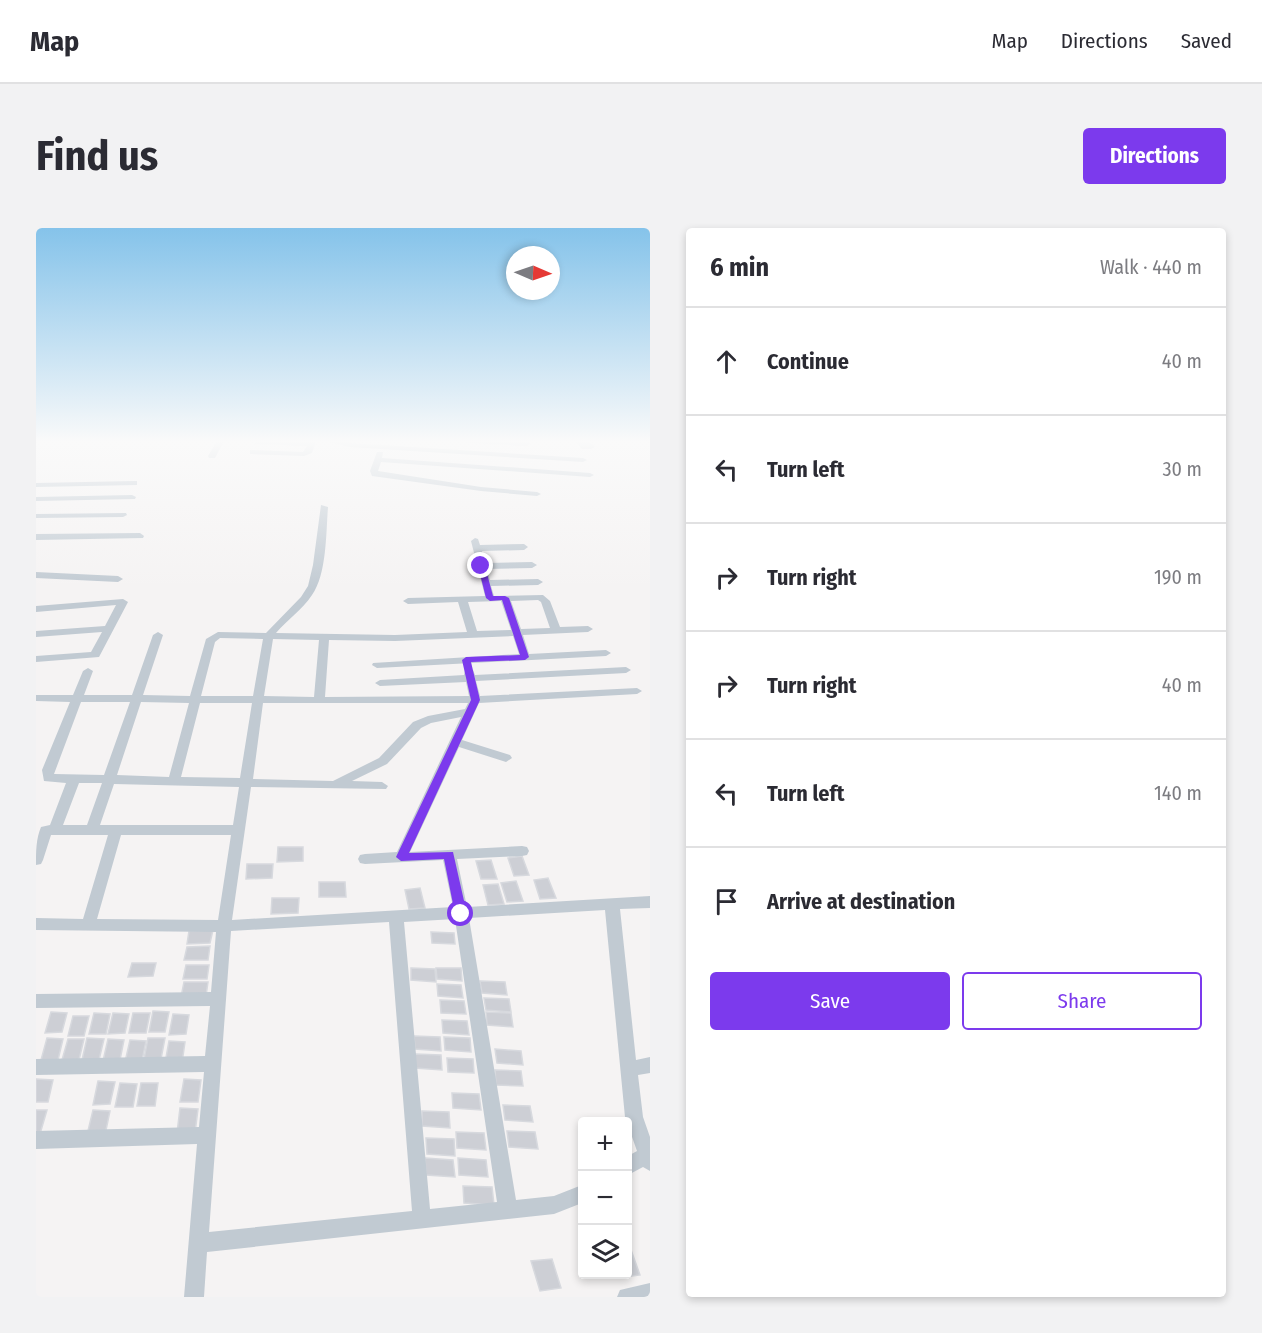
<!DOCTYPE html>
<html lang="en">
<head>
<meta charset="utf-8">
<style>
  :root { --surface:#fff; --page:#f2f2f3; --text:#2b2b33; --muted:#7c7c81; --line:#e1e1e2; --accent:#7c3aed }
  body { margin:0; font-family:"Fira Sans Condensed",sans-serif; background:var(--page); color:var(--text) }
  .controls { position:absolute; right:18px; bottom:18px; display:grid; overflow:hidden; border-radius:6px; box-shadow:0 3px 9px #0003 }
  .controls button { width:54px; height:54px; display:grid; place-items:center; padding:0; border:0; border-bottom:2px solid var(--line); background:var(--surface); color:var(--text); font:30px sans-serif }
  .compass { position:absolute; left:470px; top:18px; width:54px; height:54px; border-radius:50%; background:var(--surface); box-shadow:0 3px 9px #0003; rotate:92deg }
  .stop { position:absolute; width:18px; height:18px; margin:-14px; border:4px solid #7c3aed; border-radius:50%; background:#fff }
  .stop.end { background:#7c3aed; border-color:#fff; box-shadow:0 2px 6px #0008 }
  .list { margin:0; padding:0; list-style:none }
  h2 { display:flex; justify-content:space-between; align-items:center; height:78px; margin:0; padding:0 24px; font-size:26px }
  h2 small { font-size:20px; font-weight:400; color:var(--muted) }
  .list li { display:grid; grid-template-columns:39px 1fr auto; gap:18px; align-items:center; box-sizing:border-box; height:108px; padding:0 24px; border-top:2px solid var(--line) }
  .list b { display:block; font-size:22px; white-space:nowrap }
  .list em { font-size:20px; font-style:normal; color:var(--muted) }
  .actions { display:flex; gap:12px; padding:18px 24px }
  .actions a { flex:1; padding:14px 0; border:2px solid var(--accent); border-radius:6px; text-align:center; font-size:21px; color:var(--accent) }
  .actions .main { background:var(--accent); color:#fff }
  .icon { flex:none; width:33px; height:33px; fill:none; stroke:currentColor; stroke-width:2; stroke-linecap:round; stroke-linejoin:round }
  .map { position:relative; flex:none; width:614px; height:1069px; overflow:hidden; border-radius:6px }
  header { display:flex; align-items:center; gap:36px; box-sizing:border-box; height:84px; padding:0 30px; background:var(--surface); border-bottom:2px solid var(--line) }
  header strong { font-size:28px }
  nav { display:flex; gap:33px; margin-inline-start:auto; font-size:21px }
  .intro { display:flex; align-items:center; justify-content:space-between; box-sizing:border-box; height:144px; padding:0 36px }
  h1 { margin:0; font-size:42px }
  .button { padding:15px 27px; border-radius:6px; background:var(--accent); color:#fff; font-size:21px; font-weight:700 }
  main { display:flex; gap:36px; padding:0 36px }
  aside { flex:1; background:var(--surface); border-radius:6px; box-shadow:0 3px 9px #0003 }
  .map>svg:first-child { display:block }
  .building { fill:#cdcfd5; stroke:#d7d9de; stroke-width:1.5 }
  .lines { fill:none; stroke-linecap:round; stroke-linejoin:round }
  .minor { fill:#c1cad2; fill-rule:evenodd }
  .route { fill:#7c3aed }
</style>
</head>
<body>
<header>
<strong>Map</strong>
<nav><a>Map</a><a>Directions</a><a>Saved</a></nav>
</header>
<div class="intro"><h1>Find us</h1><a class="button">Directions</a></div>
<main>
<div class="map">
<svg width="614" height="1069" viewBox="0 0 614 1069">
  <rect width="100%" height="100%" fill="#f5f3f3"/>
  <g class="building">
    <polygon points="242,619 267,619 267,633 241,634"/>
    <polygon points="486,628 493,647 478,648 472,630"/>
    <polygon points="455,632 461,651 445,651 440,633"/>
    <polygon points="211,636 237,636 236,650 210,651"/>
    <polygon points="512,650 520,670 504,671 498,652"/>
    <polygon points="480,653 487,673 471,674 465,655"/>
    <polygon points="283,654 309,654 310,669 283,669"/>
    <polygon points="462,656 468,676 452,677 447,657"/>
    <polygon points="384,660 389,680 373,681 369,662"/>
    <polygon points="236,670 263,670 262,685 235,686"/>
    <polygon points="177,702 174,715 151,716 153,703"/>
    <polygon points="395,704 418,705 419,716 396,715"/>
    <polygon points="174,718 172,732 148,732 151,719"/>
    <polygon points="96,735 120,735 117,748 92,749"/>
    <polygon points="150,737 173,737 171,751 147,751"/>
    <polygon points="375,740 399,741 400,754 375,752"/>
    <polygon points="400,740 425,740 426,753 401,751"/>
    <polygon points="444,753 469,754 471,767 446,765"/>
    <polygon points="148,754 172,754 170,768 145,769"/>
    <polygon points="401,756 425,757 427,770 402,768"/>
    <polygon points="448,770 473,771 475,784 450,782"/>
    <polygon points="404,772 428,773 430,786 405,785"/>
    <polygon points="117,783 133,784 129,804 113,804"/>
    <polygon points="15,784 31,785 26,804 9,805"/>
    <polygon points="450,784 475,785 477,799 451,797"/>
    <polygon points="58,785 74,786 70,806 53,806"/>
    <polygon points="77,785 93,786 89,805 72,806"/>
    <polygon points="97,785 114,785 110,805 93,805"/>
    <polygon points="137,786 153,787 150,806 133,807"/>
    <polygon points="37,788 53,788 48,808 32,808"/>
    <polygon points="406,792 431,793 433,807 407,805"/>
    <polygon points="378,808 404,809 405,823 379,821"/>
    <polygon points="408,809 434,810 435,824 409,822"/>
    <polygon points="11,810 27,811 22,832 5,832"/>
    <polygon points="51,810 68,811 63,832 46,832"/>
    <polygon points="112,810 129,810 125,831 108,831"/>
    <polygon points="32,811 48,811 43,832 26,832"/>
    <polygon points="72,811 88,812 84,832 67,833"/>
    <polygon points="94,812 110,813 106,833 89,834"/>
    <polygon points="133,813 149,814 146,835 129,835"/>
    <polygon points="459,821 485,823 487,837 461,835"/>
    <polygon points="379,826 405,827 406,842 379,840"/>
    <polygon points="411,830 437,831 438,845 412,844"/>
    <polygon points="459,842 485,843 487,858 460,857"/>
    <polygon points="0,851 17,852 12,874 0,874"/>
    <polygon points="148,851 165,852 162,874 144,874"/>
    <polygon points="62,853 79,854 74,876 57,877"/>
    <polygon points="84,855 101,856 97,879 79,879"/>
    <polygon points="105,855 122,855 119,878 101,878"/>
    <polygon points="416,865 443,866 445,882 417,880"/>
    <polygon points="467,877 494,878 497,894 469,892"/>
    <polygon points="144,880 162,881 159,905 141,905"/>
    <polygon points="0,882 11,882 4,906 0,906"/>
    <polygon points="57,882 74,883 69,907 51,907"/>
    <polygon points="386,883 413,884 414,900 386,898"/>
    <polygon points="471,903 499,904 502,921 473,919"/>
    <polygon points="420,904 448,905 450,922 421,920"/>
    <polygon points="390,910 418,911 419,928 391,926"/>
    <polygon points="389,930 417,932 419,949 390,947"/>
    <polygon points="422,930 450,932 452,949 423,947"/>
    <polygon points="427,958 456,959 458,977 428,975"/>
    <polygon points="594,1019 604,1047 583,1050 582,1046 592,1046 592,1020"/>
    <polygon points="516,1031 525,1060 504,1063 495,1033"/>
  </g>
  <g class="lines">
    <g class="minor">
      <polygon points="181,213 188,213 179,230 173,230 172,228"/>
      <polygon points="219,213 272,214 280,213 276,225 268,228 214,226 214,222 217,222 267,224 271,218 222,216 219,216"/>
      <polygon points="287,213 313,213 314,215 547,230 551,232 547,234 314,219"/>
      <path d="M429,213C445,212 481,209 495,216L491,218L433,215Z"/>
      <polygon points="539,213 553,213 559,219 555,221 546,221"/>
      <polygon points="341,224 347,224 346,230 554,245 558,247 554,249 345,234 342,243 445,259 501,264 505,266 501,268 445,263 336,248 334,243"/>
      <polygon points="98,253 101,253 101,257 0,259 0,255"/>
      <polygon points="96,267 100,269 99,271 0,273 0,269"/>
      <path d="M285,277L292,279C290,304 291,346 276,367C266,382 251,392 240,405L359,407L431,404L422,374L372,376L367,373L372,370L449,368L435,313L439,310L442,311L444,317L488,316L492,319L488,322L446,323L449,335L496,334L501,337L496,340L451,341L454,352L502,351L507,354L502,357L455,358L458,368L507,367L514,373L524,399L552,398L557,401L552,404L487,407L493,426L570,422L575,425L570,428L341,440L336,437L337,435L483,426L477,408L359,413L293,412L289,469L433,468L430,454L344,458L339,455L344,452L428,447L429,442H437L439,447L590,439L595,442L590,445L440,453L444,468L601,460L606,463L601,466L443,475L426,512L474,527L476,530L470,534L423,519L374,624L486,618L491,619L493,623L491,627L486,628L421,631L431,679L614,668V680L584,681L600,832L614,829V845L602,847L607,889L614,909V943L607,939L592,947V928L601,923L589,889L569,682L433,690L480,972L518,968L546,957V975L518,986L171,1024L168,1069H148L161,916L0,921V903L163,899L168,844L0,847V831L169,828L174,778L0,780V766L175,764L180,704L0,702V690L47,691L72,607H15L7,632L5,636L0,637C0,623 0,611 5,599L14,597L30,555L8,553L6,542L34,474L0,473V467H37L47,443L52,440L57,443L48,467H96L117,407L122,404L127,407L107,467L154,468L170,411L182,404L230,405L265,369L272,358L277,337ZM502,372L505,374L514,400L485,401L475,373ZM465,373L475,402L441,403L432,374ZM184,410L227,411L217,468H165L179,414ZM237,411L283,412L278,469L228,468ZM45,474H94L68,547L18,546ZM105,474L153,475L133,549L81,547ZM164,475H216L204,550L145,549ZM227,475H432L429,481L392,488L377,494L343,530L297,553L217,551ZM425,489L361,624L329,626L324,627L322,631L324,635L329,636L407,632L417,679L196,692L215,559L350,561L352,558L346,554L316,553L351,536L385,500L395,495ZM43,555H66L51,597H27ZM78,556L203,559L197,597H64ZM85,607H195L182,692L61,691ZM419,691L461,974L394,981L368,694ZM353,694L376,983L173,1004L195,703Z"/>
      <polygon points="90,285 91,287 87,289 0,290 0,286"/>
      <polygon points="104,305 108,308 107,310 0,312 0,306"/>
      <polygon points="0,344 82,348 87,351 82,354 0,350"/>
      <polygon points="87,371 92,374 63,429 0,434 0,428 55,424 66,404 0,409 0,403 69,398 80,377 0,384 0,378"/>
      <polygon points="614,1055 614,1069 581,1069 584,1062"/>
    </g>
  </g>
  <linearGradient id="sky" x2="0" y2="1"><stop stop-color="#85c3ea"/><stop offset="0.59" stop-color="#fafafa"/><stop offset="1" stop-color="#fafafa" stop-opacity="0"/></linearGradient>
  <rect width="614" height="362" fill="url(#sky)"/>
  <polygon class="route" points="445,335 449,338 457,368 469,368 473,370 493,429 489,432 435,434 444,472 373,625 417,624 431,686 425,691 419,686 408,631 365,633 360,629 435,472 426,432 430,429 484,427 466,372 454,373 450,370 442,338"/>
</svg>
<div class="controls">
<button>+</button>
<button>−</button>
<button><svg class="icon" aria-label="layers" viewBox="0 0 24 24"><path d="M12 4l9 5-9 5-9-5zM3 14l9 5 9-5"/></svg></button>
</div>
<svg class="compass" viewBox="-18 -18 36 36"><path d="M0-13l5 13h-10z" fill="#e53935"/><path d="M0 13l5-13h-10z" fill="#7c7c81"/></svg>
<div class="stop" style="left:425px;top:686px"></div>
<div class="stop end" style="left:445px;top:338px"></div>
</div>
<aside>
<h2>6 min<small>Walk · 440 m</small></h2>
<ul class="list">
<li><svg class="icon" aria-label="ahead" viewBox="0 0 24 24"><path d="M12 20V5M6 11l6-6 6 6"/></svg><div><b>Continue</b></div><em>40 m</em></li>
<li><svg class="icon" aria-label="left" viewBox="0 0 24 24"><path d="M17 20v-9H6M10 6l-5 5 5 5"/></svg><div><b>Turn left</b></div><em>30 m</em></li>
<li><svg class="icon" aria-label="right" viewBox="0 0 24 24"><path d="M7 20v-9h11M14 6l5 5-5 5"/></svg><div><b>Turn right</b></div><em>190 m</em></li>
<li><svg class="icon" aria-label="right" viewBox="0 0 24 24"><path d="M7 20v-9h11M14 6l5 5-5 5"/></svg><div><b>Turn right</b></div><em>40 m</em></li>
<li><svg class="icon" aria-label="left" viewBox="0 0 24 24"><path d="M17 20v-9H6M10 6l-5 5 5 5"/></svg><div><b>Turn left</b></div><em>140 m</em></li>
<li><svg class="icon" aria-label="arrive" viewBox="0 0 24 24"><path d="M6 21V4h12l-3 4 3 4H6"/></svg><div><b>Arrive at destination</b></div></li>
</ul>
<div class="actions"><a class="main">Save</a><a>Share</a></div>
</aside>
</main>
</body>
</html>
